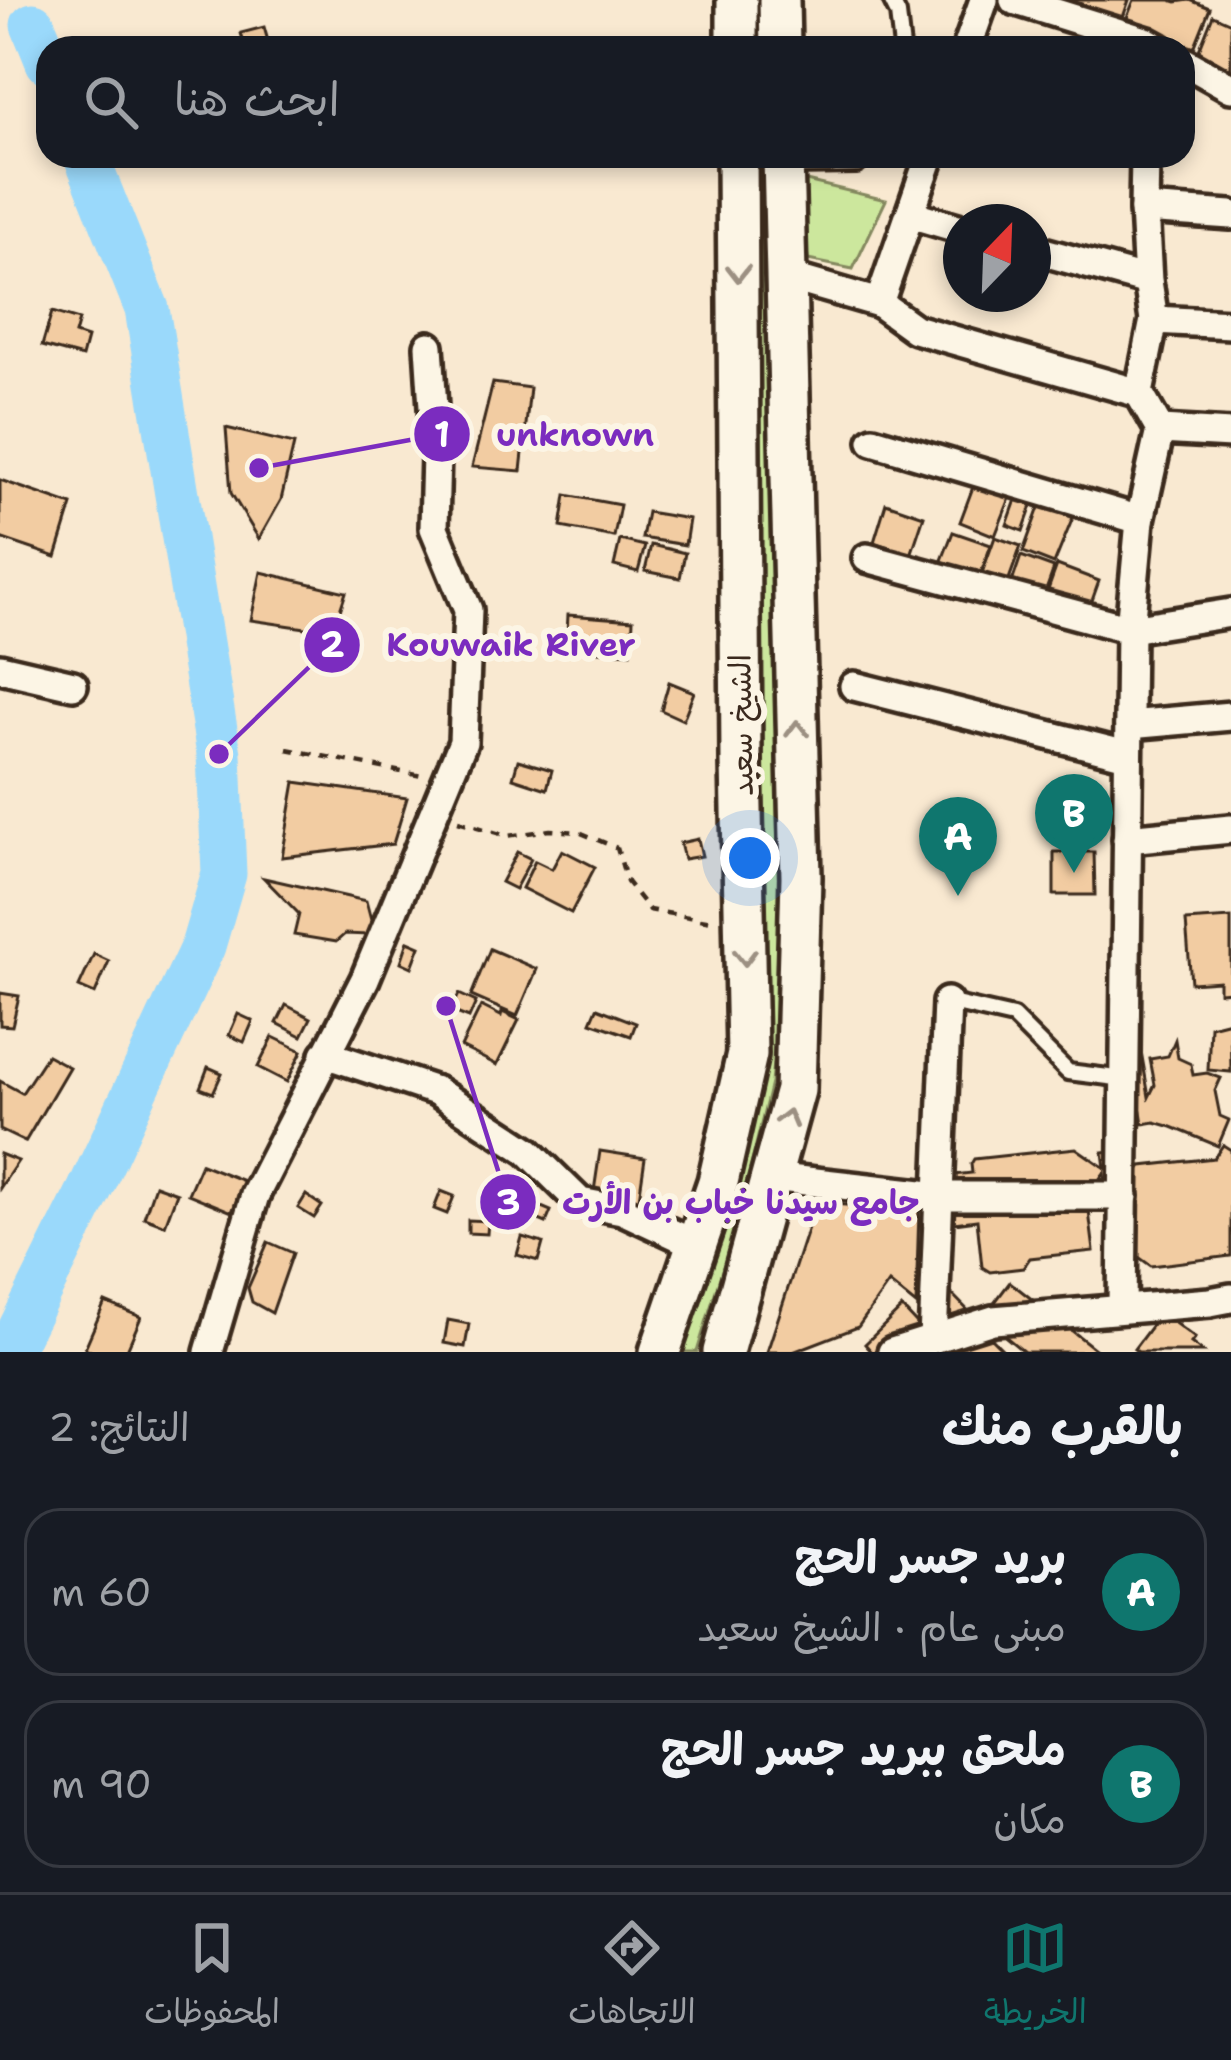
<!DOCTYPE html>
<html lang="ar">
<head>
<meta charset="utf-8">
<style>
  :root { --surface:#171b24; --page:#242831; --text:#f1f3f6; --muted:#9ea1a6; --line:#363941; --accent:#0f766e }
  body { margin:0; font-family:"Shantell Sans","Playpen Sans Arabic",sans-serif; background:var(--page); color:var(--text); direction:rtl }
  .compass { position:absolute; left:943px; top:204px; width:108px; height:108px; border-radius:50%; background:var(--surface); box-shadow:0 6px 18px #0003; rotate:23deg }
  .you { position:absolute; left:750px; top:858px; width:42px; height:42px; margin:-30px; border:9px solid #fff; border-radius:50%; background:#1a73e8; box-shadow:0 0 0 18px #1a73e833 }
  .badge { display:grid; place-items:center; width:78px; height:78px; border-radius:50%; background:var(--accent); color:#fff; font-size:39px; font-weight:700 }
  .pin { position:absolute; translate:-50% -99px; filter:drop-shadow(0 3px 6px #0008) }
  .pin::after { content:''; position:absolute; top:63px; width:42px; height:36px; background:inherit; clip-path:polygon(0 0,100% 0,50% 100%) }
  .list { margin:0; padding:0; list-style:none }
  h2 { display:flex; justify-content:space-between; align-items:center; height:156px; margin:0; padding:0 48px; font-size:51px }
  h2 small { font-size:39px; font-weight:400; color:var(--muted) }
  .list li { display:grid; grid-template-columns:78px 1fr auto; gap:36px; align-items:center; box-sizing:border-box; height:168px; margin:0 24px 24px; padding:0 24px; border:3px solid var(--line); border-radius:36px }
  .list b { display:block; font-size:45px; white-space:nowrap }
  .list p { margin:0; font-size:39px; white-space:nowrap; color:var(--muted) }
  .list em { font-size:39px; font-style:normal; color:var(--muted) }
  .icon { flex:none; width:66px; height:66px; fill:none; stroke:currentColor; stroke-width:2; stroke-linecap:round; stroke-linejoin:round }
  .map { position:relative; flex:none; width:1231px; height:1352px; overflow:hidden; direction:ltr }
  .search { position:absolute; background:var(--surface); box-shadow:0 6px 18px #0003; left:36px; right:36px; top:36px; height:132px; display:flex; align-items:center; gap:30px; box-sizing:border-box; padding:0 42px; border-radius:36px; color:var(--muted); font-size:45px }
  .sheet { height:540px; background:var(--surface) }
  nav { display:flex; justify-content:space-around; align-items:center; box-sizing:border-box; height:168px; border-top:3px solid var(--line); background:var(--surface); font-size:33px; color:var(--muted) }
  nav a { display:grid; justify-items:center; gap:6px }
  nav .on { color:var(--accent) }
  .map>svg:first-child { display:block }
  .green { fill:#cce79d; stroke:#84885e; stroke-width:3 }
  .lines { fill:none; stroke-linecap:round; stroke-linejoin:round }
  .river { stroke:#9ad9fb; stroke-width:45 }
  .building { fill:#f2cca2; stroke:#3b2a1e; stroke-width:3 }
  .service-casing { stroke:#3b2a1e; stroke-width:22 }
  .minor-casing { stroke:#3b2a1e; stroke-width:36 }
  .secondary-casing { stroke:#3b2a1e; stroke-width:48 }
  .path { stroke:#3b2a1e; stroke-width:4.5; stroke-dasharray:9 9; stroke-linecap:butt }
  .service { stroke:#fcf5e5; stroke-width:14 }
  .minor { stroke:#fcf5e5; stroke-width:27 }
  .secondary { stroke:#fcf5e5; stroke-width:39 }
  .oneway { stroke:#9c9082 }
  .labels { text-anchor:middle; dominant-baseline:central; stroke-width:12; stroke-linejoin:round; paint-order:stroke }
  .street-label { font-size:30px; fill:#3b2a1e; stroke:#fcf5e5 }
  .leader { fill:none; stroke:#7b2cbf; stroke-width:4.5 }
  .callout-dot { fill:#7b2cbf; stroke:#fcf5e5; stroke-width:4.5 }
  .mark-label { font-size:36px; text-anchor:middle; font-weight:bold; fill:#fff }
  .callout-label { font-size:33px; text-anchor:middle; font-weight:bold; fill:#7b2cbf; stroke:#fcf5e5; stroke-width:12; stroke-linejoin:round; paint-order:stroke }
</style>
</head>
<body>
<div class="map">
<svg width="1231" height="1352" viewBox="0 0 1231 1352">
  <rect width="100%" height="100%" fill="#f9e9d1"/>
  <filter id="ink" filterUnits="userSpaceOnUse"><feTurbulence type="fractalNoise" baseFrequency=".00833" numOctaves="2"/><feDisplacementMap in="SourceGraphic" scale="24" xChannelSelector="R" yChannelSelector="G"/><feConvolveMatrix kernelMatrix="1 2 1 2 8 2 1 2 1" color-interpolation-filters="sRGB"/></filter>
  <g filter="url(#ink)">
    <g class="green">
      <polygon points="752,156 762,156 773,548 780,991 771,1083 739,1215 697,1352 680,1352 754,1090"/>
      <polygon points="802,180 886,200 853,269 808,260"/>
    </g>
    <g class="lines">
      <g class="river">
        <polyline points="33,25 48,62"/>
        <polyline points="9,1352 89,1191 203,946 224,874 219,754 147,309 86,156"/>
      </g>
    </g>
    <g class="building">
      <polygon points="1069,0 1129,0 1121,23 1068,4"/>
      <polygon points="1134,0 1170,0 1176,2 1190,0 1210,8 1192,53 1124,25"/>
      <polygon points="1213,15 1231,23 1231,69 1228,76 1194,63"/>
      <polygon points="264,27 268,41 245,47 241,33"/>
      <polygon points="52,312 79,320 75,334 87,338 82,357 42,346"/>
      <polygon points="493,383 530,388 521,471 472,467"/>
      <polygon points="226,428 294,444 281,500 259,539 231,493"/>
      <polygon points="976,479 1012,493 995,536 960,522"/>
      <polygon points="0,480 72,505 56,557 0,538"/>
      <polygon points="566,495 620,505 614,537 561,527"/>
      <polygon points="1017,497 1033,503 1023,531 1007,525"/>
      <polygon points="1041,502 1074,515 1054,564 1023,552"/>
      <polygon points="886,503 924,516 911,555 874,542"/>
      <polygon points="647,512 689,519 685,545 642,538"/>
      <polygon points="953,532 991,545 977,584 937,573"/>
      <polygon points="995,537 1021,546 1008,582 982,573"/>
      <polygon points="620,540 645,546 638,572 614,566"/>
      <polygon points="651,545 685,553 680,578 645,571"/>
      <polygon points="1021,556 1054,568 1040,607 1007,597"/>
      <polygon points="1057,565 1099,581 1088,612 1044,601"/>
      <polygon points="261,572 346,592 333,632 251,620"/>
      <polygon points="568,615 633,620 631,653 566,649"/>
      <polygon points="669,682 694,692 683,720 661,710"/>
      <polygon points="518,760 552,770 547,789 513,778"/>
      <polygon points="295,782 407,798 393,844 282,857"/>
      <polygon points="698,839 702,856 684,859 680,843"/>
      <polygon points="562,850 595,867 571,913 522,888 535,861 552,869"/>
      <polygon points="517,852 531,859 515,889 501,882"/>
      <polygon points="1054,852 1094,852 1095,895 1054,895"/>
      <polygon points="264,878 366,901 372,924 368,935 345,934 336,942 294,935 299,914"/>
      <polygon points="1231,918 1231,991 1219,992 1219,981 1191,983 1186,921"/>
      <polygon points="408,941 420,946 412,967 401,962"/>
      <polygon points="490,949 537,969 517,1016 471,996"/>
      <polygon points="94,954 109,961 95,994 79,987"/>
      <polygon points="0,993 19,996 12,1026 0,1025"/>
      <polygon points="459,994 476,1002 469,1018 451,1011"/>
      <polygon points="286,1005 311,1018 302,1036 277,1023"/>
      <polygon points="481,1006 501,1016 502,1012 519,1020 497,1065 461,1047"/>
      <polygon points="597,1008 636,1023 631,1036 591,1022"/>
      <polygon points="238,1014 253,1021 244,1042 229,1035"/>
      <polygon points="1230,1021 1231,1072 1208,1070 1210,1026"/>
      <polygon points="273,1037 302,1051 287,1082 258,1067"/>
      <polygon points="1175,1040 1178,1058 1191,1064 1193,1075 1207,1073 1221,1078 1215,1091 1220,1116 1229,1120 1218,1146 1172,1127 1155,1122 1143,1124 1141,1111 1132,1112 1115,1055 1141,1051 1149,1097 1155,1085 1150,1059 1168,1056"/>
      <polygon points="47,1055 69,1067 25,1142 0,1130 0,1081 22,1093"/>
      <polygon points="208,1067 222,1073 213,1093 200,1088"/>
      <polygon points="1223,1145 1231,1150 1231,1256 1151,1266 1111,1237 1104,1173 1087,1196 1094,1251 1030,1258 1023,1268 990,1272 982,1267 977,1220 932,1226 926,1178 972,1173 971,1164 974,1159 1076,1148 1105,1168 1103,1152 1127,1149 1131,1182 1142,1166 1214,1158"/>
      <polygon points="600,1151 645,1158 638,1205 593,1198"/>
      <polygon points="0,1154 18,1161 0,1188"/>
      <polygon points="201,1164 244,1181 232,1212 188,1194"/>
      <polygon points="155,1185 177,1193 165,1225 144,1217"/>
      <polygon points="441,1191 454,1196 447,1214 434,1209"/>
      <polygon points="306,1195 322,1206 314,1218 298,1208"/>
      <polygon points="532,1203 551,1211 546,1223 527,1215"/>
      <polygon points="816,1203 919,1210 916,1305 889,1283 858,1327 793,1352 767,1352"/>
      <polygon points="468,1220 488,1221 487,1234 468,1233"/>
      <polygon points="522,1237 543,1243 538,1261 517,1255"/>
      <polygon points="268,1242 293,1253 272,1313 252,1302 248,1288"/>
      <polygon points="1010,1282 1099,1352 1024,1352 983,1318"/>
      <polygon points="950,1292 993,1336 991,1338 1005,1352 872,1352 865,1344 902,1308 917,1324"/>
      <polygon points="105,1302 141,1317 126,1352 94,1352 85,1348"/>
      <polygon points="1161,1313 1195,1338 1191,1343 1203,1352 1138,1352 1134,1349"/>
      <polygon points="448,1320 469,1324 465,1347 444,1343"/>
    </g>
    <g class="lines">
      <g class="service-casing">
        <g id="service">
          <polyline points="891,0 898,14 902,48"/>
          <polyline points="786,166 857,165 868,156"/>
          <polyline points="947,1002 1013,1017 1068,1072 1125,1079"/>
        </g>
      </g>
      <g class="minor-casing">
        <g id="minor">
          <polyline points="1014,0 1148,42 1159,48"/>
          <polyline points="967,48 984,0"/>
          <polyline points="1183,61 1231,88"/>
          <polyline points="1144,209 1231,215"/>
          <polyline points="910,214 961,229"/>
          <polyline points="1033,249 1148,281"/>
          <polyline points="786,276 879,303 930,156"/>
          <polyline points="879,303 915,329 1139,393"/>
          <polyline points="1154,320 1231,324"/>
          <polyline points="1160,430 1231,434"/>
          <polyline points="873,441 1140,520"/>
          <polyline points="867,558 1130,629 1231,613"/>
          <polyline points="0,668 73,685"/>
          <polyline points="854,686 1127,755"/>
          <polyline points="1129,725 1231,716"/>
          <polyline points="1127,839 1231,829"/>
          <polyline points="325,1054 436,1091 528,1151 580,1202 622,1210 697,1245"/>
          <polyline points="771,1177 939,1196 1124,1196"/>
          <polyline points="1122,1308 1130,629 1140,520 1160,430 1139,393 1154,320 1148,281 1144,209 1145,156"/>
          <polyline points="933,1339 947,1002"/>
          <polyline points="209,1352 255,1195 365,979 463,742 468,610 434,528 436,454 429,346"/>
          <polyline points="892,1352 993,1320 1210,1302 1231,1298"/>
        </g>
      </g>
      <g class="secondary-casing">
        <g id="secondary">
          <polyline points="737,0 737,48"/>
          <polyline points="779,0 780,48"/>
          <polyline points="660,1352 718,1182 747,1054 741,761 737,156"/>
          <polyline points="723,1352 795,1090 801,877 783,156"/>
        </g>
      </g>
      <g class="path">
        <polyline points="287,749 422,776"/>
        <polyline points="458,821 507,836 550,830 579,832 617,848 627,882 649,910 712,921"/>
      </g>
      <use href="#service" class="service"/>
      <use href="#minor" class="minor"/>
      <use href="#secondary" class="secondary"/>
    </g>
    <defs><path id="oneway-chevron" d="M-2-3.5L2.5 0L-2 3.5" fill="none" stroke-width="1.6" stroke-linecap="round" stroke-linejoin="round" transform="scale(3)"/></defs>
    <g class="oneway">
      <use href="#oneway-chevron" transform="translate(738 273) rotate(90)"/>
      <use href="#oneway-chevron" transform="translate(797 729) rotate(-91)"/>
      <use href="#oneway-chevron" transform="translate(745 957) rotate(89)"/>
      <use href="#oneway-chevron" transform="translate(787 1118) rotate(-75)"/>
    </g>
  </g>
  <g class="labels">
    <g class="street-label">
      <text transform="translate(741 725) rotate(-91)">الشيخ سعيد</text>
    </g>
  </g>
  <path class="leader" d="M259 468L442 434M219 754L332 645M446 1006L508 1202"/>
  <g class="callout-dot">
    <circle cx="259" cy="468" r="12"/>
    <circle cx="219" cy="754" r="12"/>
    <circle cx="446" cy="1006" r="12"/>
    <circle cx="442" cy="434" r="30"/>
    <circle cx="332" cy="645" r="30"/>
    <circle cx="508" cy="1202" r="30"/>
  </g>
  <g class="mark-label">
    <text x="442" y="447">1</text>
    <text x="332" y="657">2</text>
    <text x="508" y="1215">3</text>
  </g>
  <g class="callout-label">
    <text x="575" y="446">unknown</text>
    <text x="511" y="656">Kouwaik River</text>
    <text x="741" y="1214">جامع سيدنا خباب بن الأرت</text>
  </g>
</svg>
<svg class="compass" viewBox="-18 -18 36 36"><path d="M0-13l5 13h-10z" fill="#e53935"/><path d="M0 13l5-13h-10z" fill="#9ea1a6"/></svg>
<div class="you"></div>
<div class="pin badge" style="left:958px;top:896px">A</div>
<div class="pin badge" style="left:1074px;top:873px">B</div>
<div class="search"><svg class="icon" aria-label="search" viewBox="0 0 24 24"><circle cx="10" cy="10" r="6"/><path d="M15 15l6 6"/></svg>ابحث هنا</div>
</div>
<section class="sheet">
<h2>بالقرب منك<small>النتائج: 2</small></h2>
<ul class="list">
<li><span class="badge">A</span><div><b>بريد جسر الحج</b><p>مبنى عام · الشيخ سعيد</p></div><em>60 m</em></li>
<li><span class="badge">B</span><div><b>ملحق ببريد جسر الحج</b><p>مكان</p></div><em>90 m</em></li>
</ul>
</section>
<nav>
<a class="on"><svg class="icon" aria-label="map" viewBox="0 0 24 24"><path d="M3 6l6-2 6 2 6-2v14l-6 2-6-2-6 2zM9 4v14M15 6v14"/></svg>الخريطة</a>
<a><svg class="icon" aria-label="directions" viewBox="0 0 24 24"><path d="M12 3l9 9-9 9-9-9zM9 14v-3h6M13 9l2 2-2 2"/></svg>الاتجاهات</a>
<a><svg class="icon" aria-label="saved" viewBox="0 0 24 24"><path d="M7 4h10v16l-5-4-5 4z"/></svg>المحفوظات</a>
</nav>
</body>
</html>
